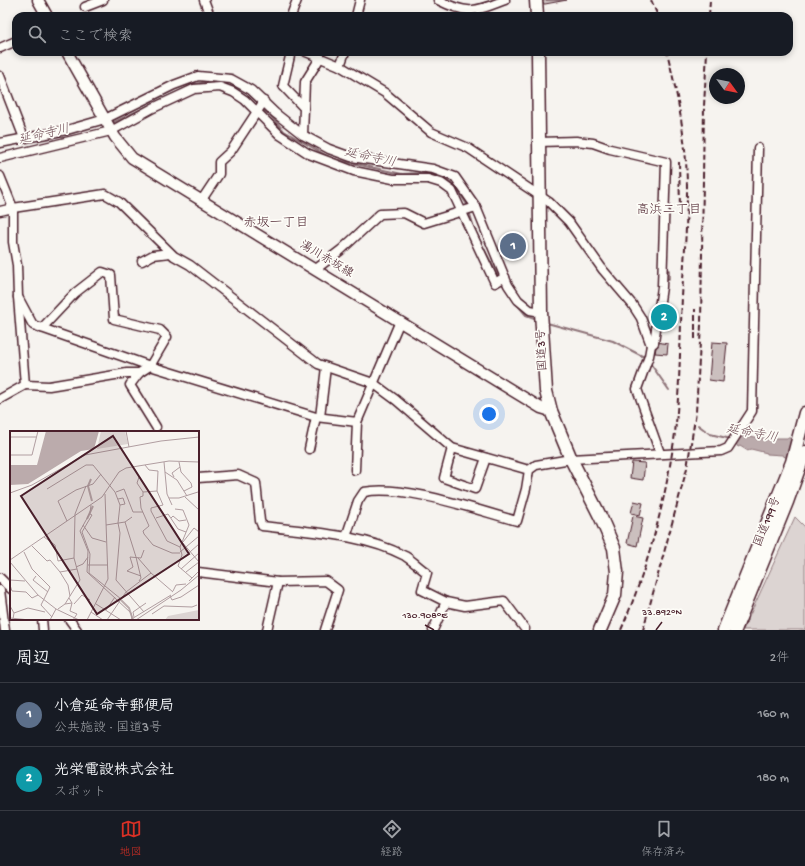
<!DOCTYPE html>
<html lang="ja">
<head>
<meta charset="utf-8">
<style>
  :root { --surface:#171b24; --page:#242831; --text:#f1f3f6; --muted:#9ea1a6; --line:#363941; --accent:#d93025 }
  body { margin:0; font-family:"Gochi Hand","Klee One",sans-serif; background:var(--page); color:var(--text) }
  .compass { position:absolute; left:709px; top:68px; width:36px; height:36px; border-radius:50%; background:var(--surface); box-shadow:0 2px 6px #0003; rotate:123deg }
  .you { position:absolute; left:489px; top:414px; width:14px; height:14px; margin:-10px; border:3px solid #fff; border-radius:50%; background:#1a73e8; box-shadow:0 0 0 6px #1a73e833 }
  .badge { display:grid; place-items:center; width:26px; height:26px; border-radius:50%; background:var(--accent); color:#fff; font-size:13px; font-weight:700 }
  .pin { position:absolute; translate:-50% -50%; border:2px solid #fff; box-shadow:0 1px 4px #0006 }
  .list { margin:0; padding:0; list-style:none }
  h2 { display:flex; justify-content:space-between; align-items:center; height:52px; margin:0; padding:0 16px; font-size:17px }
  h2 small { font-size:13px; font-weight:400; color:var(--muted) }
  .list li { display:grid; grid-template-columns:26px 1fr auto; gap:12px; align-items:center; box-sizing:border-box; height:64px; padding:0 16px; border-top:1px solid var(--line) }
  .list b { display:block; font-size:15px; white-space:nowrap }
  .list p { margin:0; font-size:13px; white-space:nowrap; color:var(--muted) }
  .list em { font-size:13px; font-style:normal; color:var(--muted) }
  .icon { flex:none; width:22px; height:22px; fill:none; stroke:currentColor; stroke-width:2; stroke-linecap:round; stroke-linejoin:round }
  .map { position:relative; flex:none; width:805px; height:630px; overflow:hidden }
  .search { position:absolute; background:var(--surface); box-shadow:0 2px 6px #0003; left:12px; right:12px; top:12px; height:44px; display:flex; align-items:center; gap:10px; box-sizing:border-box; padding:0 14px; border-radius:12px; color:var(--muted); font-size:15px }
  .sheet { height:180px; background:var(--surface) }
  nav { display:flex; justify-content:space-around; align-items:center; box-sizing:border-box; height:56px; border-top:1px solid var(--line); background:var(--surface); font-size:11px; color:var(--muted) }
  nav a { display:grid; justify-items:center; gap:2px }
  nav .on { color:var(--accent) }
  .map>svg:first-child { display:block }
  .green { fill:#dcd4d2; stroke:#937a7e }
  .water { fill:#bbabac; stroke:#8e7378 }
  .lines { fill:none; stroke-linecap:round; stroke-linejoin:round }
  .stream { stroke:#8e7378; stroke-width:2 }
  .building { fill:#cbbfbe; stroke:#4a1f2b }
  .minor-casing { stroke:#4a1f2b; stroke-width:11 }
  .major-casing { stroke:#4a1f2b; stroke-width:13 }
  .highway-casing { stroke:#4a1f2b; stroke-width:15 }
  .minor { stroke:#fdfcf7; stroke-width:8 }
  .major { stroke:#fdfcf7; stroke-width:10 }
  .highway { stroke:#fdfcf7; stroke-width:12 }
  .rail { stroke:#4a1f2b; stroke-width:2; stroke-dasharray:6 3; stroke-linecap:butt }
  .ticks { fill:none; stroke:#4a1f2b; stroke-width:1.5 }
  .labels { text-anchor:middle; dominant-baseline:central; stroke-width:3.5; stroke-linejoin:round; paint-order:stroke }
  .street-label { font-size:12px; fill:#4a1f2b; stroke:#fdfcf7 }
  .water-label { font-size:13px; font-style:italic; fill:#725058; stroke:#fdfcf7 }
  .neighbourhood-label { font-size:13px; fill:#4a1f2b; stroke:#fdfcf7 }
  .inset-river { fill:none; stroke:#bbabac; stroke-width:2 }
  .inset-road { fill:none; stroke:#b19ea1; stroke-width:1 }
  .view { fill:#4a1f2b; fill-opacity:0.15; stroke:#4a1f2b; stroke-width:2 }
  .inset-edge { fill:none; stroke:#4a1f2b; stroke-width:2 }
  .ticks-label { font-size:10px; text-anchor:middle; fill:#4a1f2b; stroke:#fdfcf7; stroke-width:3.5; stroke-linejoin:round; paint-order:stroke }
</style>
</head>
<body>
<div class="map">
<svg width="805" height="630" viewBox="0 0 805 630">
  <rect width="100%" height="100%" fill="#f6f3ef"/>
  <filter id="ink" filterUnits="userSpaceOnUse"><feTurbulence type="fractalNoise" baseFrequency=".025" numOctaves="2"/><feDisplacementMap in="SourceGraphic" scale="8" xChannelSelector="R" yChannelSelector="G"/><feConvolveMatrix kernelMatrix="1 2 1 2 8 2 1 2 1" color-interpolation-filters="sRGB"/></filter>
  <g filter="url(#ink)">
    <polygon class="green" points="795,517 805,527 805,630 743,630"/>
    <polygon class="water" points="740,434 760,438 790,438 792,440 787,458 782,455 767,454 767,453 751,449 748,451 740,446 738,447 735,442"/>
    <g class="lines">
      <g class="stream">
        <polyline points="261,109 270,115 284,131 329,157"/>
        <polyline points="110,124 195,84 205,82 221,83"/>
        <polyline points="333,159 402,174 422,173 444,178 455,186 468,206"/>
        <polyline points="469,211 475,231 499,278"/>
        <polyline points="501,282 513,299"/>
        <polyline points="516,303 526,315 537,319"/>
        <polyline points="547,323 613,341 646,358"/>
        <polyline points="650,363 669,390"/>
        <polyline points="698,425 710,434 731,439"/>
      </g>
    </g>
    <g class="building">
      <polygon points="536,0 567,0 545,4 536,3"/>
      <rect x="664" y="270" width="5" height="9"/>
      <polygon points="660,312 668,312 668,322 660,321"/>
      <polygon points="657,342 668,344 667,354 655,353"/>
      <polygon points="712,342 727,343 723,382 709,380"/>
      <polygon points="632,462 645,463 643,480 630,478"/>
      <polygon points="634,501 643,503 640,515 631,513"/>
      <polygon points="633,516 643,518 637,546 627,543"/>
    </g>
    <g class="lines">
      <g class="minor-casing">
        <g id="minor">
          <polyline points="204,0 210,16"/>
          <path d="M438,0C468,15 474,12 505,0"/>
          <polyline points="85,7 103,0"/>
          <polyline points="291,16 297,0"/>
          <polyline points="356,16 360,0"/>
          <polyline points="0,48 16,41"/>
          <polyline points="291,52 283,86 304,108 303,135"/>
          <polyline points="306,52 340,66 385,93 431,132 468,148 549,202 569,222 603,270 632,304 641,318 651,345"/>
          <polyline points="340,66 345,52"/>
          <polyline points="0,76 24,138"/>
          <polyline points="304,108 305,82 320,58"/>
          <polyline points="539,142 576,141 593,143 610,149 666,162 662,287 654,343 651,345 649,356 637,389 660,453"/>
          <polyline points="0,143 67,130 105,119 174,85 198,76 231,79 251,90 275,113 303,135 329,149 351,157 433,169 455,177 476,207 508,285 518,300 530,310 541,312"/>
          <polyline points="0,158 111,131 153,108 194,89 220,87 233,92 245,100 280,135 309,154 354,171 393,179 428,179 441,183 452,191 495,283 505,277"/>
          <polyline points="0,176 13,208 13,242 17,265 18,297 25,385 0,399"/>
          <polyline points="201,201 219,174 219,162 231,151 264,101"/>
          <polyline points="0,211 13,208 105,194 119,202 174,256 190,265 318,364 373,383 396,400 452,448 529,470"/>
          <polyline points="142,261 153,255 170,253"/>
          <polyline points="316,269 341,250 380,214 404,213 424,223 476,207"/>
          <polyline points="18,297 33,325 150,366 316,417 357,422"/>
          <polyline points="42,328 75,293 102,272 111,275 114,319 160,330 167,337 150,366 139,373 130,385 156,427"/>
          <polyline points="25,385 49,386 127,373 139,373"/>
          <polyline points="320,417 326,367"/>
          <polyline points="452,448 444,478 475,489 486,458"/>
          <polyline points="309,449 316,417"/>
          <polyline points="355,470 357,422 400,321"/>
          <path d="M198,478L238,475L256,483L260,521L262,526C309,532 363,534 405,556C413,561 420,568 427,573L422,590L446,602L433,630"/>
          <path d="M346,537L358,501L364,492C404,484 476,510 517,521L526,489L529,470L536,465L571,459L721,451L728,448L752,411L758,148"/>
          <polyline points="198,572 278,582 326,581 338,590 325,630"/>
          <polyline points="0,578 11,589"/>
          <polyline points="0,590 5,630"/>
          <polyline points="446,602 465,606 504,601 525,629"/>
          <polyline points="42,619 43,630"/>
          <polyline points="69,619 77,630"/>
          <polyline points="267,630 278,582"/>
        </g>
      </g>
      <g class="major-casing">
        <g id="major">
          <polyline points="38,0 47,16"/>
          <polyline points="67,52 115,137 132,158 541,408 551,411"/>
        </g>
      </g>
      <g class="highway-casing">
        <g id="highway">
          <polyline points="536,0 537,16"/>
          <polyline points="538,52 541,312 546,391 551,411 571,459 601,518 614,548 617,572 615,595 600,630"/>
          <polyline points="724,630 792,462 805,413"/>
          <polyline points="735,630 787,502 805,452"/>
        </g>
      </g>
      <use href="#minor" class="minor"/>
      <use href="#major" class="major"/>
      <use href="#highway" class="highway"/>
      <g class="rail">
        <polyline points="651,0 658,16"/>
        <polyline points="709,16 710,0"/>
        <polyline points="679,162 680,208"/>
        <polyline points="695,339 695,309"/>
        <path d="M621,630C648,568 666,500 675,433C680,388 680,342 682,297C684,261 687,225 687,189C687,142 678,97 667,52"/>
        <polyline points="643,630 687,468 696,412 701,325 704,106 707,52"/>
      </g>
    </g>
  </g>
  <path class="ticks" d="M425,625L434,630M656,630L662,622"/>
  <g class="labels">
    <g class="street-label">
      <text transform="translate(326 260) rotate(31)">湯川赤坂線</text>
      <text transform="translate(543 350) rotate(-93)">国道3号</text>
      <text transform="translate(768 522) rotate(-68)">国道199号</text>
    </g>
    <g class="water-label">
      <text transform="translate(44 135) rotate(-13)">延命寺川</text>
      <text transform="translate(370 158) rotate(12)">延命寺川</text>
      <text transform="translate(752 434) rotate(11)">延命寺川</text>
    </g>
    <g class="neighbourhood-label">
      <text x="669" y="210">高浜二丁目</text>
      <text x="276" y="223">赤坂一丁目</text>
    </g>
  </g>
  <g transform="translate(10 431)">
    <rect width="189" height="189" fill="#f6f3ef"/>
    <path d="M91,0H115L118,13L87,18ZM189,179V189H155L158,185Z" fill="#dcd4d2"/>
    <path d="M36,0H89L84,18L71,20L18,53L0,54V34H27Z" fill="#bbabac"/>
    <path class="inset-river" d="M81,48L78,55L82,70M77,88L83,75M111,169L119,177L123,189"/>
    <path class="inset-road" d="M116,0L119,16M0,6H26M0,24H22L28,0M154,31L157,63L162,74M169,31L171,41L181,52L182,56L174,60M135,34L139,39L148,40L147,60L153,74L141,77V80L157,110L170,116M155,41L167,49L177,65M129,46L127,52L133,61M164,46L162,42L170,36M189,46V68M37,58L76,34H83L105,61L110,74L108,92L110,102L106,149L134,181M147,60L133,61V65L130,66L131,77L139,95L133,100L134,103L143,114L162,122H170M106,61L114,58L123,81H133M0,62L22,54L75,24L151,10L189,6M175,66L189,79M159,67H169L188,61M108,68L113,67L115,73L110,74M81,74L80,82L70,100L78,120L77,141L121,182L122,188M165,78L173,79L179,94L170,116L172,124L168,135L182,147M80,83L82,84L72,101L80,123L79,142L111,168M146,87L158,83L168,98L176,101M161,87L163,85L169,90L176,89M57,90L48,70L66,59L83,53L91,43M115,91L126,126L131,147L129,150M73,94L82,107L96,111M96,94L115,91L122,86M34,106L45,114L48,130L64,127M172,111L189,131L176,141M173,111L184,97L189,101M22,115L37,130L40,129L50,141L58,154L60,165M14,121L22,138L40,156L31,174L42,186M170,121L189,105M128,127L141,142M172,128L189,113M0,129L92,66L109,41L116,37L159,30L189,31M0,131L28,164L46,178L69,189M78,134H97M66,136L73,133L78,126M171,138L189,122M50,141L67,138M26,145L23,149L38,161M131,145L117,140L123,136L120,126L131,127L134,119M0,149L15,150M179,150L189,140M0,154L2,160L16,161L22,167L28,164M163,160L166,154L176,153M160,165L162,169L171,166L189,154M62,172L60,180L67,183L63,189M55,173L62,172L59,167M64,173L72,164L80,169M86,173L111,189M0,175L4,182L3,188M48,178L55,173L70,149L64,127L65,83L76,55M96,179L105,166M81,181L93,189M4,182L18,177L35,181M142,183L154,175L182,176L187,174M124,186L123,181L136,172M0,187L20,189M40,189L46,178M77,189L98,148L95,63M97,189L116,161L141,142L163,161M120,189L161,164M126,189L171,159L189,144"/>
    <path class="view" d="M103,5L179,123L87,183L11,65Z"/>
    <rect width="189" height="189" class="inset-edge"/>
  </g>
  <g class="ticks-label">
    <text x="662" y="615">33.892°N</text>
    <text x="425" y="618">130.908°E</text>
  </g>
</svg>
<svg class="compass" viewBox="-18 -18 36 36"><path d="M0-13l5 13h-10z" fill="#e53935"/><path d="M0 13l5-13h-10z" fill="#9ea1a6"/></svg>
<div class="you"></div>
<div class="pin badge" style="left:513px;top:246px;background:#5c6f8a">1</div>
<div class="pin badge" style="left:664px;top:317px;background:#0f9aa8">2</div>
<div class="search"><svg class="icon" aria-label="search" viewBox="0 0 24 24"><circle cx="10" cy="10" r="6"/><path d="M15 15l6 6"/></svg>ここで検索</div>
</div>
<section class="sheet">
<h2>周辺<small>2件</small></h2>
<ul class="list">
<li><span class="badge" style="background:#5c6f8a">1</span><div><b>小倉延命寺郵便局</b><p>公共施設 · 国道3号</p></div><em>160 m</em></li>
<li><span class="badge" style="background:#0f9aa8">2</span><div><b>光栄電設株式会社</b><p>スポット</p></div><em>180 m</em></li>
</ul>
</section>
<nav>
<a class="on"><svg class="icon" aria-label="map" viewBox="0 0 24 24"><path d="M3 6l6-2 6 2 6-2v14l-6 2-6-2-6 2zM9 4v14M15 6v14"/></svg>地図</a>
<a><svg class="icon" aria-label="directions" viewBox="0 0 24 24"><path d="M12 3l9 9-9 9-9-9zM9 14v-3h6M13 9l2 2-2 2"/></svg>経路</a>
<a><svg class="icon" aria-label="saved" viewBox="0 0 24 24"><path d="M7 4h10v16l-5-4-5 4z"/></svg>保存済み</a>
</nav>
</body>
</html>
